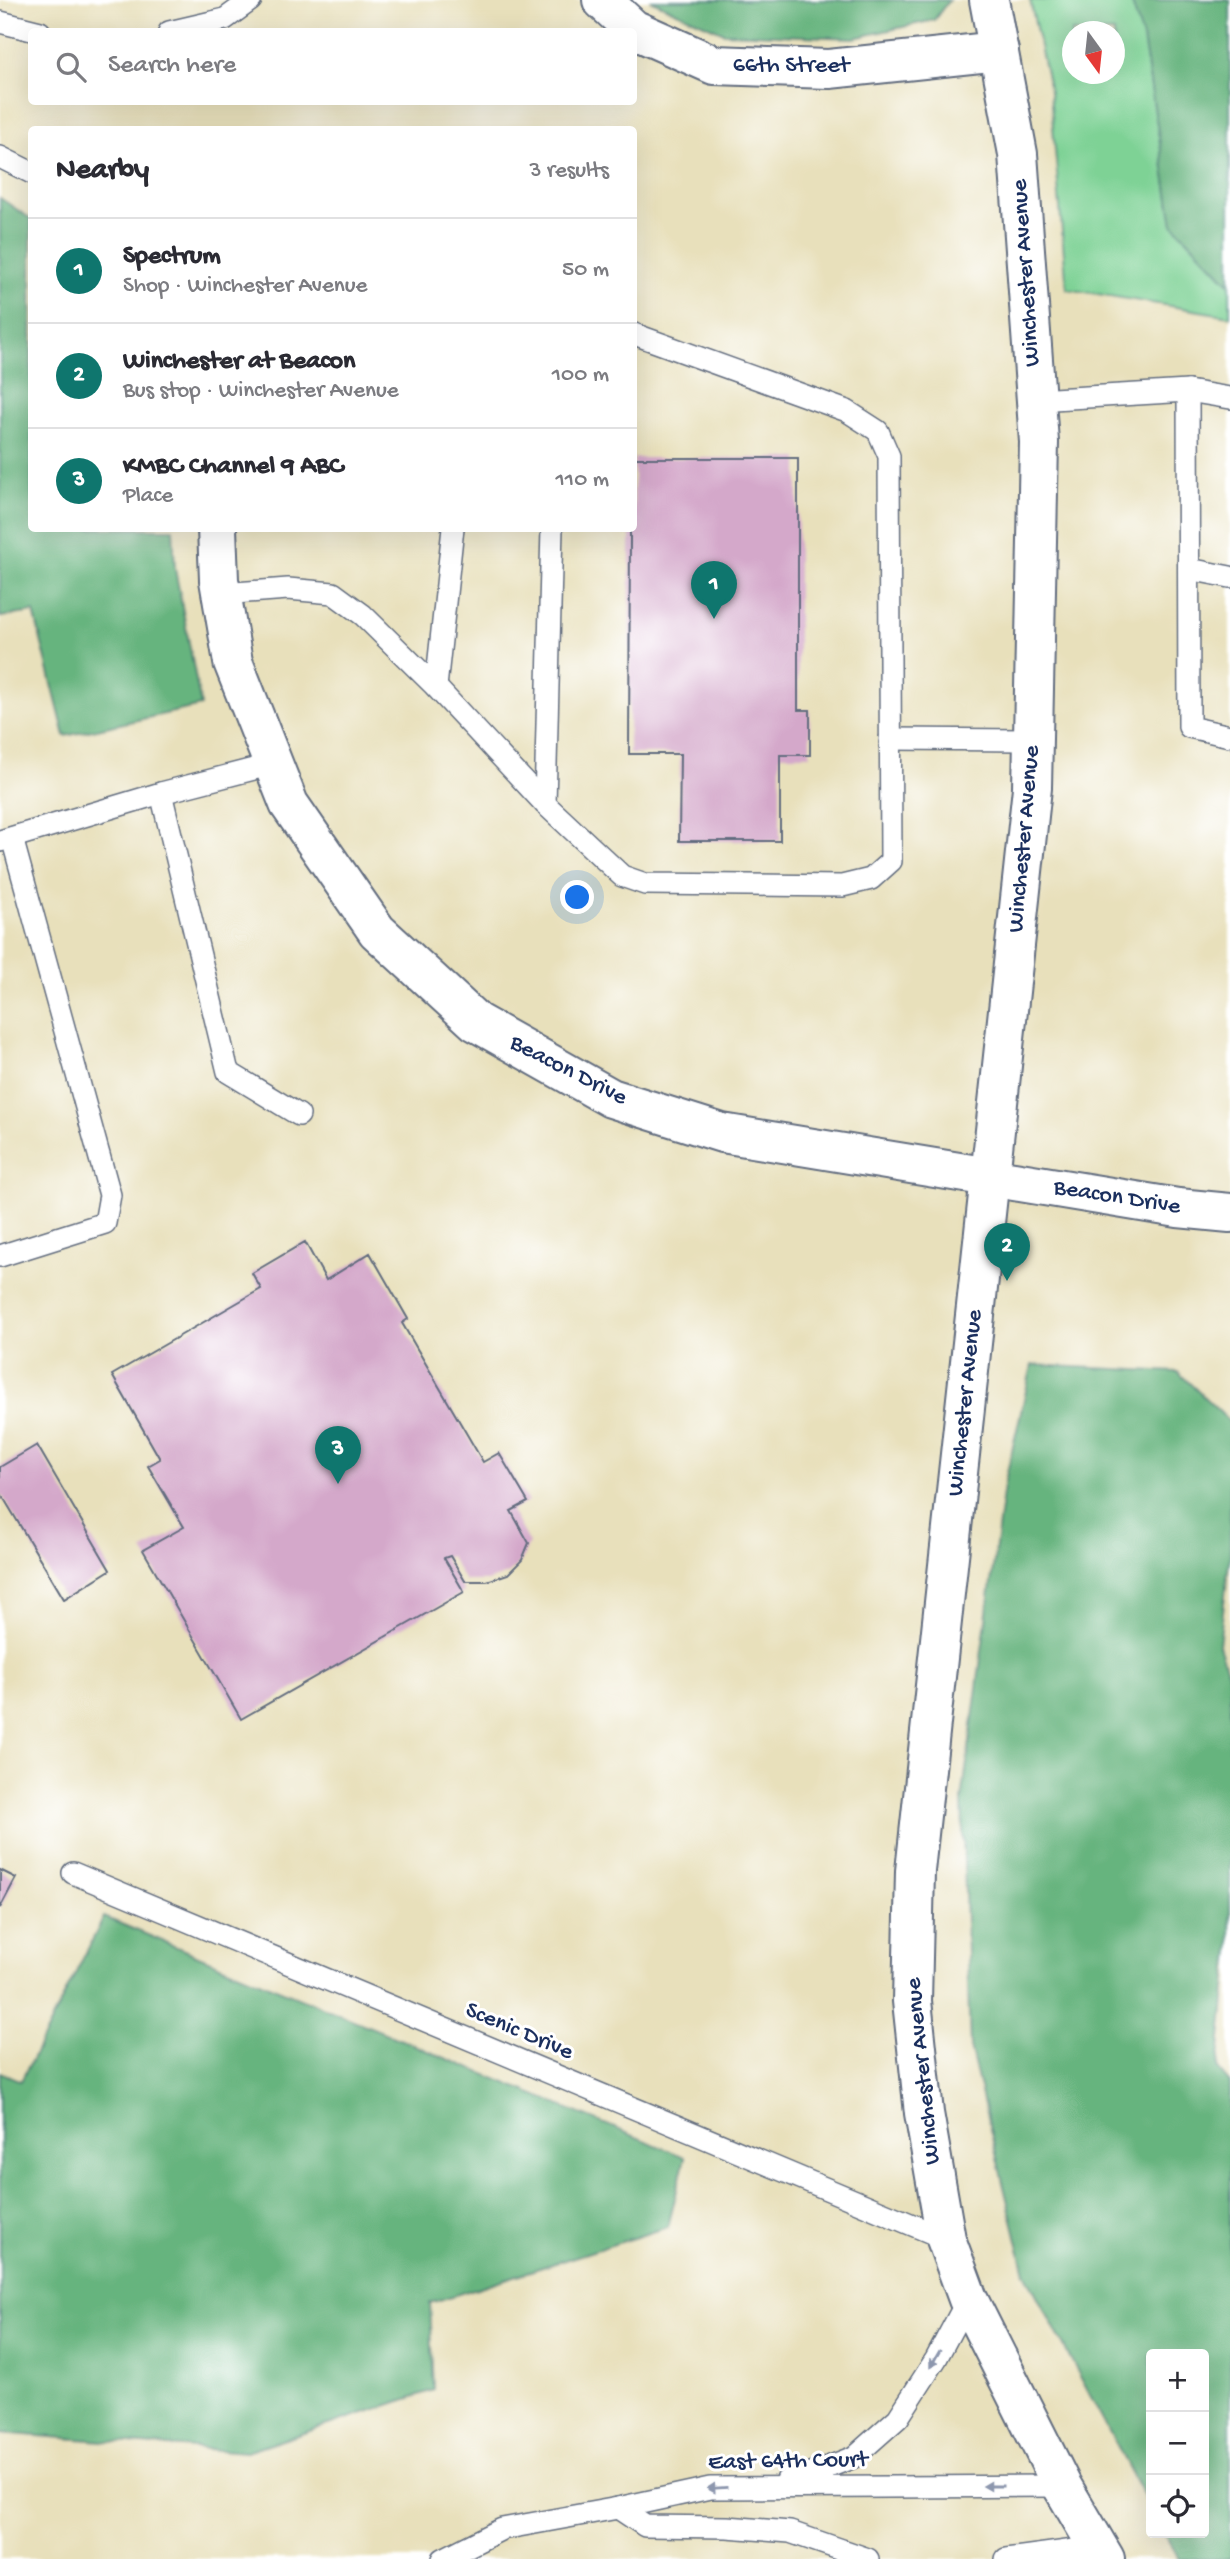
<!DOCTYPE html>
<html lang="en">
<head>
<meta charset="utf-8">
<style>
  :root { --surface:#fff; --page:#f7f7f7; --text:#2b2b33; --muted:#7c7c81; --line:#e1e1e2; --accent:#0f766e }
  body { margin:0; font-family:"Gochi Hand",sans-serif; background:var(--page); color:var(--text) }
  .controls { position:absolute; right:21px; bottom:21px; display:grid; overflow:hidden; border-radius:7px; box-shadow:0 7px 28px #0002 }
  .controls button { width:63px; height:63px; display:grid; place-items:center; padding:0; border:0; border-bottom:2px solid var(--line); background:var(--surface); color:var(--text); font:35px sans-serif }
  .compass { position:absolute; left:1062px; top:21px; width:63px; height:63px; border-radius:50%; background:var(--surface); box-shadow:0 7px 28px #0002; rotate:165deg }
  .you { position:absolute; left:578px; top:898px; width:24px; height:24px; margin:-18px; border:5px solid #fff; border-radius:50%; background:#1a73e8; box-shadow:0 0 0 10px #1a73e833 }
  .badge { display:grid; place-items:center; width:46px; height:46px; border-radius:50%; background:var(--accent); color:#fff; font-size:23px; font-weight:700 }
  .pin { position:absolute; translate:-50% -58px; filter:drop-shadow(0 2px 4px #0008) }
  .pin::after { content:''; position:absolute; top:37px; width:24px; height:21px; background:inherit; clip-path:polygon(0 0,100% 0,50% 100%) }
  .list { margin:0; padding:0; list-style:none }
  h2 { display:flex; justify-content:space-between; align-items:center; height:91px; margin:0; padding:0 28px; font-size:30px }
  h2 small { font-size:23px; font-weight:400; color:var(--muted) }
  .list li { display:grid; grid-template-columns:46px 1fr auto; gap:21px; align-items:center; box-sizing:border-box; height:105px; padding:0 28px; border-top:2px solid var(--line) }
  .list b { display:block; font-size:26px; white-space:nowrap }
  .list p { margin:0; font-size:23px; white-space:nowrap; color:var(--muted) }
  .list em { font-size:23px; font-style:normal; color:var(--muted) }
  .icon { flex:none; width:38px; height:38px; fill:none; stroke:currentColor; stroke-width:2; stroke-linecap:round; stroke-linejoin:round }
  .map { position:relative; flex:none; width:1230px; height:2559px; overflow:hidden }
  .search { position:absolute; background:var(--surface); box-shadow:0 7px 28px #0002; left:28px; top:28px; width:609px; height:77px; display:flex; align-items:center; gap:18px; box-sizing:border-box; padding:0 24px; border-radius:7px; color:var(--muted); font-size:26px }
  .panel { position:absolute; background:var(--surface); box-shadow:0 7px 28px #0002; left:28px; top:126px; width:609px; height:406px; border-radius:7px }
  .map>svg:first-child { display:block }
  .green { fill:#7ed295; stroke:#4c807a; stroke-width:2; fill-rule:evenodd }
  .forest { fill:#66b47e; stroke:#40726e; stroke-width:2 }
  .building { fill:#d4a8ca }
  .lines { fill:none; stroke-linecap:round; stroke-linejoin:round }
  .service-casing { stroke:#636d7f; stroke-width:24 }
  .minor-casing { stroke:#636d7f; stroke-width:42 }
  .service { stroke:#fff; stroke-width:21 }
  .minor { stroke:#fff; stroke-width:38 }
  .oneway { fill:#8d97ae }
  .labels { text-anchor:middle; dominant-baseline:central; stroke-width:6; stroke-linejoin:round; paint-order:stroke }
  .street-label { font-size:24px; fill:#1b2f5e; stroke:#fff }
</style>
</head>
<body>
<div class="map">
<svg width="1230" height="2559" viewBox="0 0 1230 2559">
  <rect width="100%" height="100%" fill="#fff"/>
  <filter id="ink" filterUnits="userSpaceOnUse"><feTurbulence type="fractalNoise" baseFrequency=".0143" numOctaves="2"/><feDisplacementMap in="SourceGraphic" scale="14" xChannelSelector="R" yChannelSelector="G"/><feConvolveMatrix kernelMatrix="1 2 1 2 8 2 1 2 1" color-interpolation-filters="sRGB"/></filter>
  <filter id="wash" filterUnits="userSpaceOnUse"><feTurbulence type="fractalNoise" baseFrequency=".00686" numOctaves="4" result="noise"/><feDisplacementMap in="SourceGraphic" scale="28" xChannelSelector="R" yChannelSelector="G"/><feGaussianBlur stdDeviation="1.57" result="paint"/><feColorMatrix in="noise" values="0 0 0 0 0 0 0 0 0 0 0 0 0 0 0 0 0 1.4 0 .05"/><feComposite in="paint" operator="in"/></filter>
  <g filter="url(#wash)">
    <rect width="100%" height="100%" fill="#e8e0bb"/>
    <path class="green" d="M1030,0H1131L1143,38L1173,224L1230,284V316L1067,289L1050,92ZM1072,32H1114V74H1072Z"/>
    <g class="forest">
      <polygon points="650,0 949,0 934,20 854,38 724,33"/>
      <polygon points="1131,0 1230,0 1230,284 1173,224 1143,38"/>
      <polygon points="0,198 31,219 32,528 173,529 175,569 201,706 65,736 34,612 0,617"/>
      <polygon points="1032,1365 1178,1372 1230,1422 1230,1554 1219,1645 1230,1680 1230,1949 1218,2069 1230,2083 1230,2559 1179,2559 1164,2533 1204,2533 1204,2354 1151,2354 1151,2510 1025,2273 970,2047 962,1800 1004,1485"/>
      <polygon points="104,1917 685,2157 668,2227 430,2303 434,2390 246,2452 0,2433 0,2072 21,2081"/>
    </g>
    <g id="blocks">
      <g class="building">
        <polygon points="634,458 798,458 798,710 810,710 810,755 780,755 780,841 679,841 680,754 629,754 630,528 634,528"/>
        <polygon points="305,1242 326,1280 370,1253 408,1319 402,1323 483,1462 499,1453 528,1502 511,1511 529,1543 522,1560 508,1574 487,1581 465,1581 450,1556 444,1558 464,1592 241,1719 143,1550 184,1527 148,1466 160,1459 112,1375 261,1289 252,1273"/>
        <polygon points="37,1445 110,1570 64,1599 0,1492 0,1467"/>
        <polygon points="0,1870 16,1878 0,1908"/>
      </g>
    </g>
  </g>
  <g filter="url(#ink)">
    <use href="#blocks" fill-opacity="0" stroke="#636d7f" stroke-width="2"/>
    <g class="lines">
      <g class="service-casing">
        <g id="service">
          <polyline points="0,22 40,32"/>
          <polyline points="169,32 225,19 251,0"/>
          <polyline points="0,157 32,173"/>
          <polyline points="1188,391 1189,727 1230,736"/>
          <polyline points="1036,400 1188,391 1230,398"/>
          <polyline points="1189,569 1230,577"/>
          <polyline points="222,594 288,589 333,593 363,615 436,687 545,804 622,876 645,884 842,886 871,879 891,861 889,456 878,431 847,411 634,334"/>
          <polyline points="436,687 453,528"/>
          <polyline points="890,739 1034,740"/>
          <polyline points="161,793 228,1072 299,1115"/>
          <polyline points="545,804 552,528"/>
          <polyline points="0,841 161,793 273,764"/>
          <polyline points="0,1256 105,1223 110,1195 12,838"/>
          <polyline points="73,1873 946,2239"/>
          <polyline points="787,2480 808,2475 854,2457 898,2418 936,2359 968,2299"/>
          <polyline points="618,2508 645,2526 727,2527 790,2532 868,2559"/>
          <polyline points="443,2559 502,2529 618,2508 710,2488 1062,2486"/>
          <polyline points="1006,2559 1097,2547"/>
        </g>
      </g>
      <g class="minor-casing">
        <g id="minor">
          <polyline points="602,0 633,29 714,65 829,69 999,51"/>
          <polyline points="989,0 1018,154 1039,442 1032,788 915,1871 912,2001 924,2113 946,2239 968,2299 1062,2486 1105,2559"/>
          <polyline points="217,528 219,580 233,662 289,804 377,931 476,1022 611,1098 722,1133 1178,1208 1230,1213"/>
        </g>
      </g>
      <use href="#service" class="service"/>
      <use href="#minor" class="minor"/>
    </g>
    <defs><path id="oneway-solid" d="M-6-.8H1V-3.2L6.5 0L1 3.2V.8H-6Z" transform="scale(1.75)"/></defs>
    <g class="oneway">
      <use href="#oneway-solid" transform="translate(935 2359) rotate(120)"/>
      <use href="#oneway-solid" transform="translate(993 2486) rotate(180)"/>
      <use href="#oneway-solid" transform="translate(717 2488) rotate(177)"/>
    </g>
  </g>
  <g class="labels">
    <g class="street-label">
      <text x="791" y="66">66th Street</text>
      <text transform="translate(1027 273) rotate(-94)">Winchester Avenue</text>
      <text transform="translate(1025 839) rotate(-85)">Winchester Avenue</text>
      <text transform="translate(568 1071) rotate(27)">Beacon Drive</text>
      <text transform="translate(1117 1198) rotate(9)">Beacon Drive</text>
      <text transform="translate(966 1403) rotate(-84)">Winchester Avenue</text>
      <text transform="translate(519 2032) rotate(23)">Scenic Drive</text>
      <text transform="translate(924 2071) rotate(-96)">Winchester Avenue</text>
      <text transform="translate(788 2462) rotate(-1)">East 64th Court</text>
    </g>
  </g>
</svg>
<div class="controls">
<button>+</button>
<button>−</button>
<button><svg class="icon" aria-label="locate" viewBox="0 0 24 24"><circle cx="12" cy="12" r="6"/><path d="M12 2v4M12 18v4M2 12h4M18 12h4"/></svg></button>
</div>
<svg class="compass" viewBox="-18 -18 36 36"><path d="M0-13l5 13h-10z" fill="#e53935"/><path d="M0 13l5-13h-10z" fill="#7c7c81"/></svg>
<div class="you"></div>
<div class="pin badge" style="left:714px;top:619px">1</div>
<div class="pin badge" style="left:1007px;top:1281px">2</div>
<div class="pin badge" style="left:338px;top:1484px">3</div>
<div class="search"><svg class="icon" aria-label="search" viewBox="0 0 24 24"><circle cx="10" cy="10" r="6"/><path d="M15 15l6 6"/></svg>Search here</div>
<section class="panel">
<h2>Nearby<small>3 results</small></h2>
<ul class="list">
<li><span class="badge">1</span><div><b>Spectrum</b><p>Shop · Winchester Avenue</p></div><em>50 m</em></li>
<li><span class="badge">2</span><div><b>Winchester at Beacon</b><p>Bus stop · Winchester Avenue</p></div><em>100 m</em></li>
<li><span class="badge">3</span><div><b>KMBC Channel 9 ABC</b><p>Place</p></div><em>110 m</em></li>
</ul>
</section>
</div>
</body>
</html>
